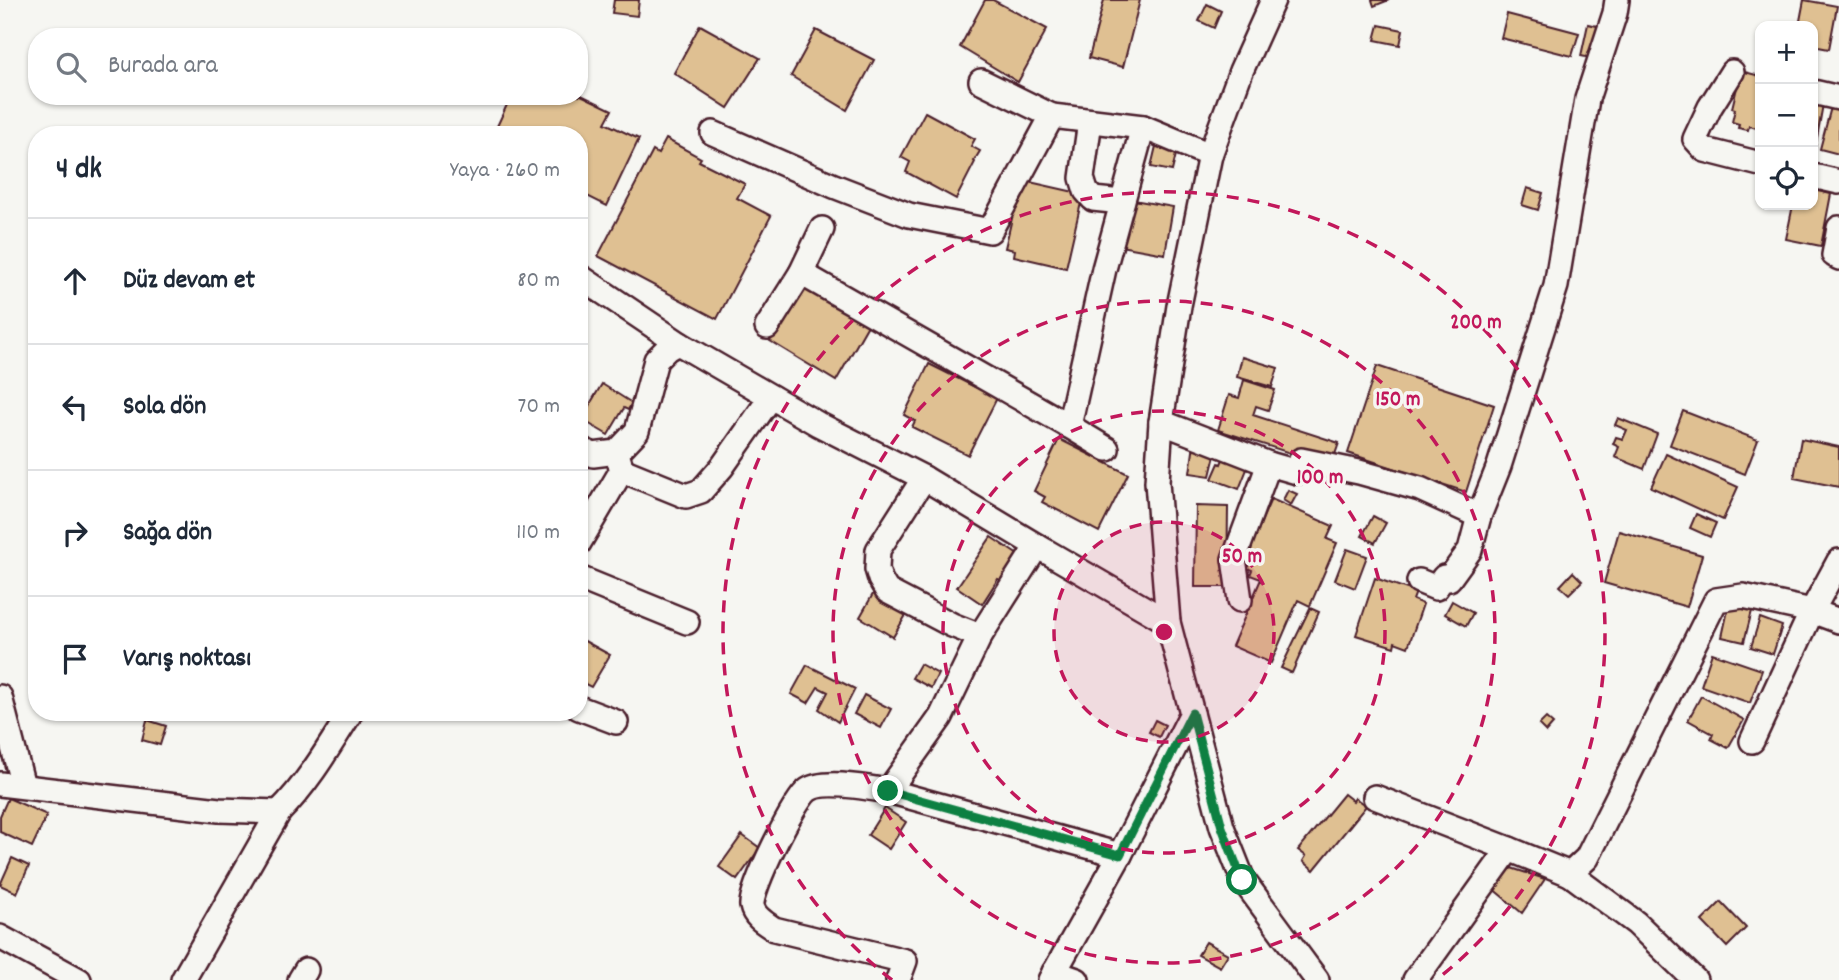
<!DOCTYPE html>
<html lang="tr">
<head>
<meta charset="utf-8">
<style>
  :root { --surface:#fff; --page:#f2f2f3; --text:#1f2937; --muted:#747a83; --line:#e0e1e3 }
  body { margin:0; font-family:Dekko,sans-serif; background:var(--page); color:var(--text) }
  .controls { position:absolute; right:21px; top:21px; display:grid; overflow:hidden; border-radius:14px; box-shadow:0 2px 5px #0004 }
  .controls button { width:63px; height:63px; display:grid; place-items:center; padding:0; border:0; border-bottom:2px solid var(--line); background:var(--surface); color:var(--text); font:35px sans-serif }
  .stop { position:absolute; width:21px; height:21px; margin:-16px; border:5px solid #0b8043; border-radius:50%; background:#fff }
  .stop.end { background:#0b8043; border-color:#fff; box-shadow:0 2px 7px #0008 }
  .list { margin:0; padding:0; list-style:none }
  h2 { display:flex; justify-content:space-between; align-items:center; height:91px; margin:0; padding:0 28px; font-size:30px }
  h2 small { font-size:23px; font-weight:400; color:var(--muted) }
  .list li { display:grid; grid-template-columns:46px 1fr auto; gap:21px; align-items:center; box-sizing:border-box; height:126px; padding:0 28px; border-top:2px solid var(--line) }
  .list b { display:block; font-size:26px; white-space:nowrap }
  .list em { font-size:23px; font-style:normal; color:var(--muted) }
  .icon { flex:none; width:38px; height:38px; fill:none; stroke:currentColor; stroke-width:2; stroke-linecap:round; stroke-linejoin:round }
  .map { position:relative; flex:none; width:1839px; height:980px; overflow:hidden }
  .search { position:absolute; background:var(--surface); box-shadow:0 2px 5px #0004; left:28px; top:28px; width:560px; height:77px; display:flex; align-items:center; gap:18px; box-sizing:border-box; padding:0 24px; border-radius:28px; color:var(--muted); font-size:26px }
  .panel { position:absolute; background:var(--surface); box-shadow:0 2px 5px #0004; left:28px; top:126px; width:560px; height:595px; border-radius:28px }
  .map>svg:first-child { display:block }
  .building { fill:#dfc092; stroke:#4a1f2b; stroke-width:2 }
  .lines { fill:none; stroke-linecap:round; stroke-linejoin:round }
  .minor-casing { stroke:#4a1f2b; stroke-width:28 }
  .minor { stroke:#f6f6f2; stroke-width:23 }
  .route { stroke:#0b8043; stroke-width:9 }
  .ring { fill:none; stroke:#c2185b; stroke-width:3.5; stroke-dasharray:12 9 }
  .centre { fill:#c2185b; stroke:#f6f6f2; stroke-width:3.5 }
  .ring-label { font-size:21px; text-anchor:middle; font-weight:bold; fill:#c2185b; stroke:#f6f6f2; stroke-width:7; stroke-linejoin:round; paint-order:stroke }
</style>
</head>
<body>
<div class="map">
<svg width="1839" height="980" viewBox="0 0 1839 980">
  <rect width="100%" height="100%" fill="#f6f6f2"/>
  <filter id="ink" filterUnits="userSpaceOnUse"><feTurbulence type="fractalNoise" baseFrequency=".0143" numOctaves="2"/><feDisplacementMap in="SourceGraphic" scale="14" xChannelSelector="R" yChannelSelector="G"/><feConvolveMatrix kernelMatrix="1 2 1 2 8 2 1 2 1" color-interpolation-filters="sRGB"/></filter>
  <g filter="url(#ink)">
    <g class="building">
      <polygon points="614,0 639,0 637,16 612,13"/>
      <polygon points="985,0 993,0 1047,29 1018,82 960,47"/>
      <polygon points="1104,0 1140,0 1123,67 1089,58"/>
      <polygon points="1372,0 1389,0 1374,6"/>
      <polygon points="1804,0 1837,6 1829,49 1813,46 1813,26 1799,26"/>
      <polygon points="1207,4 1221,11 1214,28 1199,21"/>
      <polygon points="1507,14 1579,33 1572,56 1501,38"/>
      <polygon points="1588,24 1606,28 1600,60 1581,56"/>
      <polygon points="700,25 760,58 728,108 674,73"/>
      <polygon points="1379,25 1403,30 1400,45 1375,40"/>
      <polygon points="816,30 874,60 847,110 791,76"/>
      <polygon points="1741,71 1760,76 1760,129 1749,126 1748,130 1738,128 1739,124 1732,122 1735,109 1732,108"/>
      <polygon points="579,94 612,110 605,123 639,139 607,206 579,192 579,135 493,135 511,96 579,96"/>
      <polygon points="1813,102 1823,104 1815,149 1813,148"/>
      <polygon points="1831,107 1839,109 1839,154 1820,149"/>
      <polygon points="925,112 975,139 971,146 980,151 974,161 975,162 956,199 906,172 910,162 901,157"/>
      <polygon points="666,139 701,158 699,161 745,184 737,198 771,216 717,319 598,256 653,151 658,154"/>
      <polygon points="1157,142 1178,146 1172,171 1151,167"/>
      <polygon points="1021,180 1083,194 1066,268 1014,256 1015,250 1005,248"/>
      <polygon points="1527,188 1543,193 1538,210 1522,205"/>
      <polygon points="1813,190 1831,194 1821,246 1786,239 1793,205 1813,205"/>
      <polygon points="1128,199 1173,207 1165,254 1120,246"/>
      <polygon points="801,286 868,325 836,381 770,341"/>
      <polygon points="1242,357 1278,368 1272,387 1237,377"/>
      <polygon points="929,364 997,398 968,455 912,427 915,421 904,415"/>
      <polygon points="1377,366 1494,405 1466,492 1348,453"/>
      <polygon points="1244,380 1275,390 1268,410 1256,406 1253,415 1339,443 1331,466 1218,430 1229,395 1239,398"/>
      <polygon points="602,384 632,403 628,410 624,408 608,435 581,419"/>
      <polygon points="1683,411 1758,440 1745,474 1670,445"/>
      <polygon points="1618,418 1657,434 1644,469 1615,457 1619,447 1613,444 1616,437 1623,439 1627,430 1615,425"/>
      <polygon points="1059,439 1128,474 1099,532 1042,502 1045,497 1034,491"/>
      <polygon points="1801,439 1839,447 1839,487 1794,478"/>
      <polygon points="1194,444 1216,451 1210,476 1190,473"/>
      <polygon points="1225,454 1249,464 1239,489 1212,479 1219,463 1221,464"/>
      <polygon points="1666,454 1738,487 1723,520 1651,487"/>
      <polygon points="1288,490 1297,494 1291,505 1283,500"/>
      <polygon points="1271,499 1333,526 1327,539 1337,543 1310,606 1298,600 1271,663 1232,646 1261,579 1250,575 1252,570 1242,566"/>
      <polygon points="1196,506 1228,507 1227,587 1195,587"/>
      <polygon points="1696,514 1716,523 1710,537 1690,528"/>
      <polygon points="1373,516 1386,523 1375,543 1362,536"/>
      <polygon points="1619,531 1702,555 1687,607 1604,583"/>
      <polygon points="991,537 1018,555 1001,580 998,579 982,604 957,587"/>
      <polygon points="1347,549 1367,556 1355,588 1335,580"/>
      <polygon points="1573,572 1582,581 1569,594 1560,586"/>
      <polygon points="1375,578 1416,592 1413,600 1423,604 1408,647 1395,642 1394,647 1356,635"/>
      <polygon points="877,587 885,602 906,615 893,637 860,617"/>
      <polygon points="1452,601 1473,613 1466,626 1445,614"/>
      <polygon points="1730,601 1753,607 1744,642 1722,637"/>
      <polygon points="1310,608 1319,612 1292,673 1281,668"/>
      <polygon points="1760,618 1782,626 1773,654 1751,647"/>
      <polygon points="579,638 610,655 591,687 579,681"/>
      <polygon points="1712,653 1762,670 1750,703 1701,686"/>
      <polygon points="920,664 938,674 931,688 912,678"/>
      <polygon points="807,665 855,689 838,722 819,709 828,692 818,687 808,703 791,694"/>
      <polygon points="864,695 891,709 881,728 854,714"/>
      <polygon points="1701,696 1744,720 1728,748 1711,739 1713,734 1688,720"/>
      <polygon points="1546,718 1553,724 1546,732 1539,725"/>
      <polygon points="147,720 166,726 160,745 142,740"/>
      <polygon points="1155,720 1165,725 1159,737 1149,732"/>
      <polygon points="1344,794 1353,801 1355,798 1366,806 1314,870 1303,861 1306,856 1298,850"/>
      <polygon points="8,798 47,815 32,847 0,832 0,816"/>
      <polygon points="885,808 906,822 889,849 868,835"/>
      <polygon points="742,835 760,848 737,880 719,867"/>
      <polygon points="12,858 29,866 17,893 0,885"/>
      <polygon points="1505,866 1545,879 1522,913 1492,888"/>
      <polygon points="1721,902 1746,928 1727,947 1702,921"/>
      <polygon points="1206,942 1228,954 1220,967 1198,955"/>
    </g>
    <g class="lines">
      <g class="minor-casing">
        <g id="minor">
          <polyline points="1273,0 1241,71 1210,155 1179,306 1161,422 1157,482 1168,622 1222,827 1243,880 1317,980"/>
          <polyline points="1732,72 1710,107 1695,139 1705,150 1760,164"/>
          <polyline points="981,81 1052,116"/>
          <polyline points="1813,92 1839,98"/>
          <polyline points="1090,121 1082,178 1086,191 1093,199 1122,202"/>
          <polyline points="713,133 834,186 909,215 990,231 1052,116 1143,127 1210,155"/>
          <polyline points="1813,176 1839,182"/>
          <polyline points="1839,228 1834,255 1839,258"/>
          <polyline points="801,273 1069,426 1104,269 1143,127"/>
          <polyline points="579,276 680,344"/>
          <polyline points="767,327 801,273 822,229"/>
          <polyline points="1161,422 1269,464 1297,472 1301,460 1359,472 1420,489 1479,516 1499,466 1556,286 1587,99 1615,13 1617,0"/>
          <polyline points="1069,426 1107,449"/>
          <polyline points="579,448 593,455 617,452 637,431 656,360 667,349 674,345 680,344 818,424 924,478 1037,546"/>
          <polyline points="622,470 686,496 701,491 722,467 771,397"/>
          <polyline points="924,478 878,550 877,569 880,579 887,591 952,625 980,636"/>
          <polyline points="579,543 622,470 618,457"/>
          <polyline points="579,578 687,622"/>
          <polyline points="1419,581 1436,588 1444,577 1449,579 1470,550 1479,516"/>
          <polyline points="1240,600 1234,559 1269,464"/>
          <polyline points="0,697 23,786"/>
          <polyline points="579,708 616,722"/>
          <polyline points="1752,741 1812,611 1839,561"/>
          <path d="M0,784L219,810L279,812C308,783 329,747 351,712"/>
          <polyline points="888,791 941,717 980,636 1037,546 1168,622"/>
          <polyline points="1375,797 1509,849"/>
          <polyline points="1570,874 1587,858 1716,600 1743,596 1812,611 1839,621"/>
          <polyline points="0,937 79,980"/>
          <polyline points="1054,972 1077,980"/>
          <polyline points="183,980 279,812"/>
          <polyline points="300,980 306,970"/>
          <path d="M898,980L905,961L774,929C765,923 754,917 752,906C749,891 795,799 808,790C823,779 869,788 888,791L1120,855"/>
          <polyline points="1050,980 1120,855 1192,713"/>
          <polyline points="1415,980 1509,849 1570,874 1636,923 1695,980"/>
        </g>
      </g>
      <use href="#minor" class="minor"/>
    </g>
  </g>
  <g class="lines" filter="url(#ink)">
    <polyline class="route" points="888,791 1120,855 1192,713 1222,827 1242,880"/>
  </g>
  <circle cx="1164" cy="632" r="110" fill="#c2185b" fill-opacity=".12"/>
  <g class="ring">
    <circle cx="1164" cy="632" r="110"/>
    <circle cx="1164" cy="632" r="221"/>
    <circle cx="1164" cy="632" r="331"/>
    <path d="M892 980A441 441 0 1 1 1436 980"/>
  </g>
  <circle cx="1164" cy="632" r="10" class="centre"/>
  <g class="ring-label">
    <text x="1476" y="328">200 m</text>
    <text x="1398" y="405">150 m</text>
    <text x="1320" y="483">100 m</text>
    <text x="1242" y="562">50 m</text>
  </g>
</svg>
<div class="controls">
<button>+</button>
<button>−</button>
<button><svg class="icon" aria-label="locate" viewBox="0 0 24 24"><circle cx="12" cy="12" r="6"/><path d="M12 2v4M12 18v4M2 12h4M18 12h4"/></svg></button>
</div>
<div class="stop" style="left:1242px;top:880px"></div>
<div class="stop end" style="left:888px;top:791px"></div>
<div class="search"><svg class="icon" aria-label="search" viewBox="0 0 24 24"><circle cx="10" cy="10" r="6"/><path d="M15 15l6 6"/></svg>Burada ara</div>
<section class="panel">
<h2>4 dk<small>Yaya · 260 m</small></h2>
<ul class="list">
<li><svg class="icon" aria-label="ahead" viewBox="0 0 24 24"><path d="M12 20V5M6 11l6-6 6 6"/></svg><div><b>Düz devam et</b></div><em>80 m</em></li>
<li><svg class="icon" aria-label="left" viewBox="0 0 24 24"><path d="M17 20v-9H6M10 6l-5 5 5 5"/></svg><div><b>Sola dön</b></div><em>70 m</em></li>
<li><svg class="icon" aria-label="right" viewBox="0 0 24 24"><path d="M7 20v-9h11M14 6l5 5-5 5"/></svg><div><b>Sağa dön</b></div><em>110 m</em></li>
<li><svg class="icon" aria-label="arrive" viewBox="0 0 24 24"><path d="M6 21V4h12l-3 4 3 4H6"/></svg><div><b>Varış noktası</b></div></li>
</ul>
</section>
</div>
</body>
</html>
